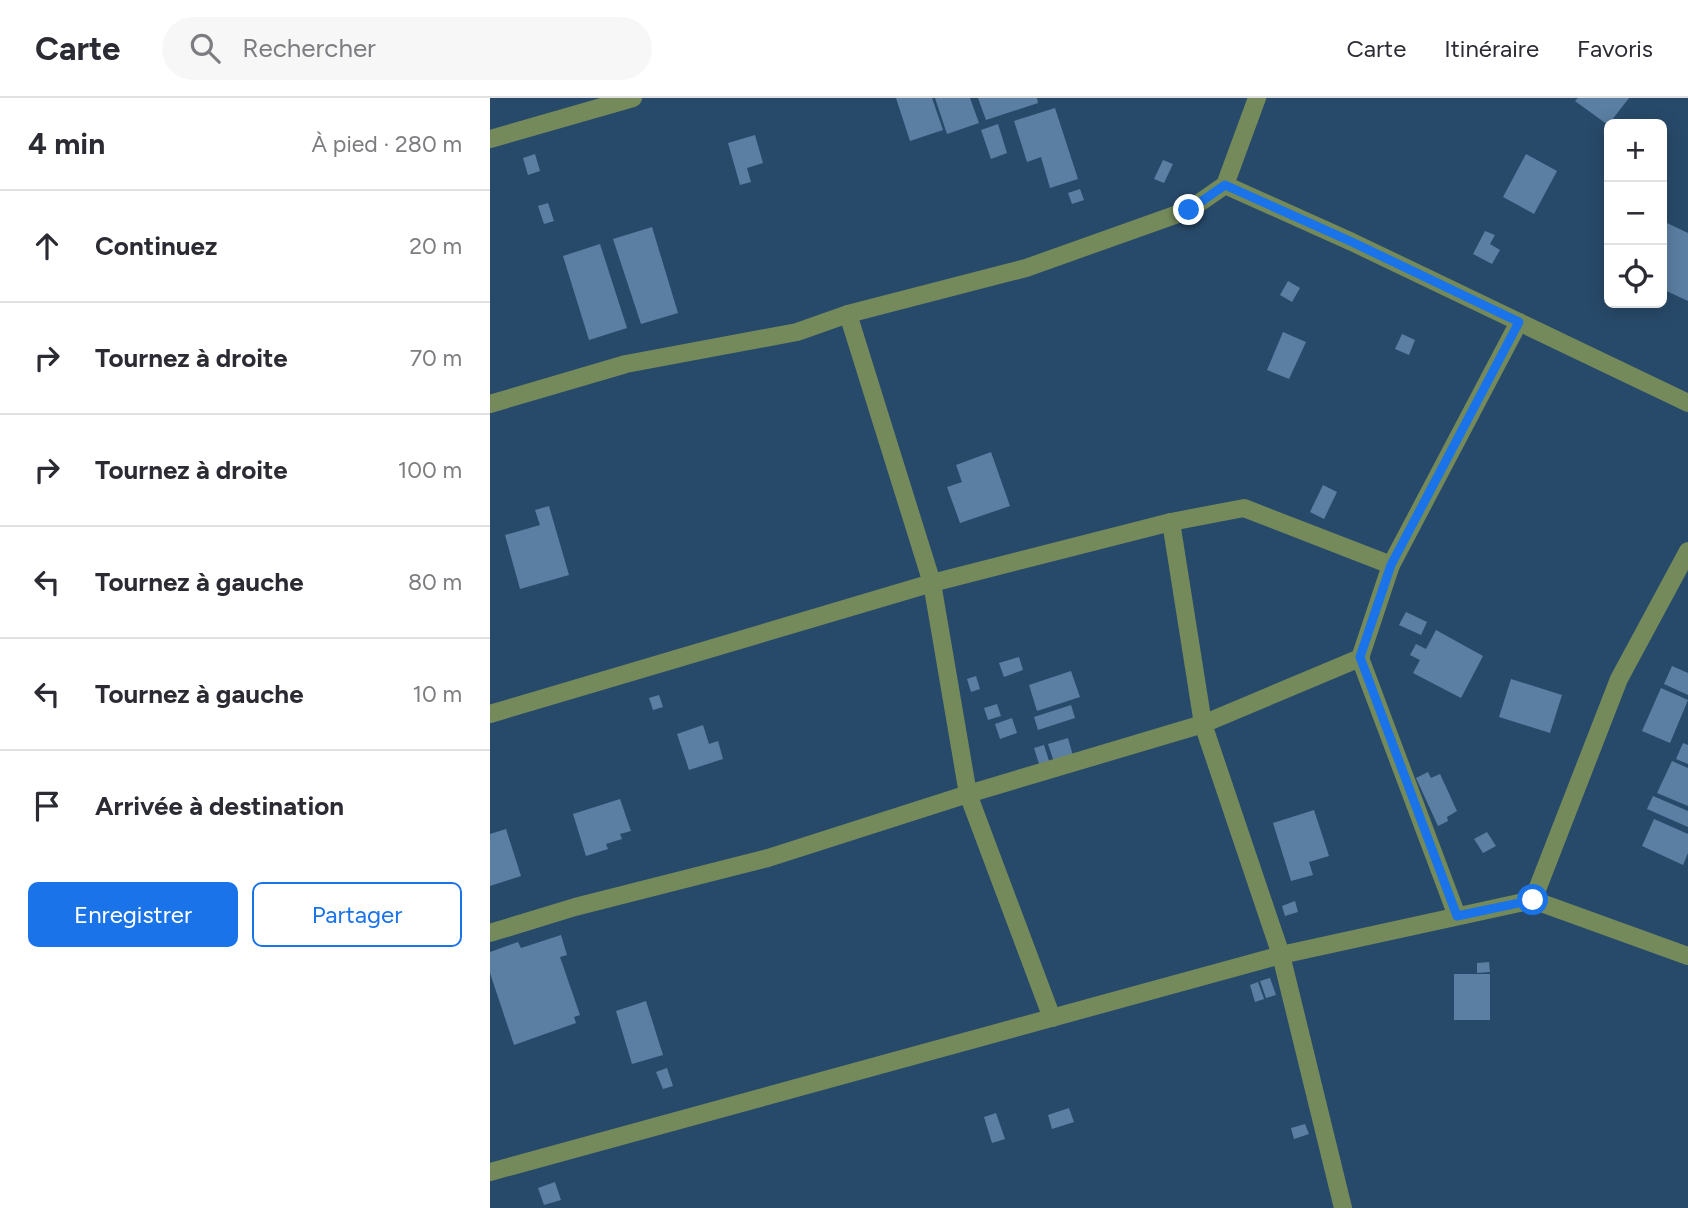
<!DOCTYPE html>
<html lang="fr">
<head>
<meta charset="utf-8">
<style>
  :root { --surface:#fff; --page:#f7f7f7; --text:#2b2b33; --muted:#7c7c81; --line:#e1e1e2; --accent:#1a73e8 }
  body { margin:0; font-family:Figtree,sans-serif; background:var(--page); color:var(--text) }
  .controls { position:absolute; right:21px; top:21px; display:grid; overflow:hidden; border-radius:10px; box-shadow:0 4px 18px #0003 }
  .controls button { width:63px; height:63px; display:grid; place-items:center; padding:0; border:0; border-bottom:2px solid var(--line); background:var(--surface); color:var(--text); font:35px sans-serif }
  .stop { position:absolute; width:21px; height:21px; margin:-16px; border:5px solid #1a73e8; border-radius:50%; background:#fff }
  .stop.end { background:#1a73e8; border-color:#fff; box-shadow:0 2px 7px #0008 }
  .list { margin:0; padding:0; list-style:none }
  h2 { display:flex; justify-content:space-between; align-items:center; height:91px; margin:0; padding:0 28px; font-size:30px }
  h2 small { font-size:23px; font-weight:400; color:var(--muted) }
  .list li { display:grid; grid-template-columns:46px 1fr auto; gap:21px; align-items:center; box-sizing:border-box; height:112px; padding:0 28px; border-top:2px solid var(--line) }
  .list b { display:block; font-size:26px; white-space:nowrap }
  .list em { font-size:23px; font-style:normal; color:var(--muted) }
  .actions { display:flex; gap:14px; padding:21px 28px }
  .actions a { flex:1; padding:16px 0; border:2px solid var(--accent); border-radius:10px; text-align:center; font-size:24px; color:var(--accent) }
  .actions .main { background:var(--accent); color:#fff }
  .icon { flex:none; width:38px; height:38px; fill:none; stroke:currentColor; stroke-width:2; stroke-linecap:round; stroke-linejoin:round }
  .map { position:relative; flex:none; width:1198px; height:1110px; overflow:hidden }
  header { display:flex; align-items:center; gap:42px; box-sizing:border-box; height:98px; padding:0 35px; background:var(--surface); border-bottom:2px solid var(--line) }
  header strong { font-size:33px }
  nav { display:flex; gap:38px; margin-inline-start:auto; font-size:24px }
  .search { width:490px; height:63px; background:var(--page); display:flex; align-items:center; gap:18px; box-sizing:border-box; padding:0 24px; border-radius:38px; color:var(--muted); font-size:26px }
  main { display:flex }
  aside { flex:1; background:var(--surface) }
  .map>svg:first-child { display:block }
  .building { fill:#5b7fa2 }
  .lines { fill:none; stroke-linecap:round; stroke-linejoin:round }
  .minor { stroke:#758a5b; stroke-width:18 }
  .route { stroke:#1a73e8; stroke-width:9 }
</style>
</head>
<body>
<header>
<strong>Carte</strong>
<div class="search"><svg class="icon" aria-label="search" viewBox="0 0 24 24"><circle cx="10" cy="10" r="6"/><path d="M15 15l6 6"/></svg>Rechercher</div>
<nav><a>Carte</a><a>Itinéraire</a><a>Favoris</a></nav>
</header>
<main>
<aside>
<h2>4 min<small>À pied · 280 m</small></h2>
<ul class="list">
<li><svg class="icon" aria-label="ahead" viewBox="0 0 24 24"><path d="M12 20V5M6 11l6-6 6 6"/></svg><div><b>Continuez</b></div><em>20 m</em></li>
<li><svg class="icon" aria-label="right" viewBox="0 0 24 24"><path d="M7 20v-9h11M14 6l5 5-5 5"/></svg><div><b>Tournez à droite</b></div><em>70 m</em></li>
<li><svg class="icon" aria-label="right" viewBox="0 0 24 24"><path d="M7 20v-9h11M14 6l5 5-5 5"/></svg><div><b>Tournez à droite</b></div><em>100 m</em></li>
<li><svg class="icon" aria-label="left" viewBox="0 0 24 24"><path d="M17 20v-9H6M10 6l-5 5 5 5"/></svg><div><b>Tournez à gauche</b></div><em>80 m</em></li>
<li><svg class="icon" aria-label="left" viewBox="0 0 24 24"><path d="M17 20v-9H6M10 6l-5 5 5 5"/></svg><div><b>Tournez à gauche</b></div><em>10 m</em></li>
<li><svg class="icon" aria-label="arrive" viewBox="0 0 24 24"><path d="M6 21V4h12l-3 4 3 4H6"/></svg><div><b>Arrivée à destination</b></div></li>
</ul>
<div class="actions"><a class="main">Enregistrer</a><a>Partager</a></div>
</aside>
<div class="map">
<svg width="1198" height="1110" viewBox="0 0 1198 1110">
  <rect width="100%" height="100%" fill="#284a6a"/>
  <g class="building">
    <polygon points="406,0 442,0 453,32 420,43"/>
    <polygon points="445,0 480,0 489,25 457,36"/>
    <polygon points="488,0 547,0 548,5 496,22"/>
    <polygon points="1088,0 1139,0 1118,27 1085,3"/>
    <polygon points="565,10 588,81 560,90 551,59 537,64 524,23"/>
    <polygon points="508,26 517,55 501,61 491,32"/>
    <polygon points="265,37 273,65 257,70 261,84 250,87 238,45"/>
    <polygon points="45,56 50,73 38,77 33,60"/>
    <polygon points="1036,56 1067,73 1044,116 1013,99"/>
    <polygon points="673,62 683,66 674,85 664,81"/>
    <polygon points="590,91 594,102 582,106 578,95"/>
    <polygon points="58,105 64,123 54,126 48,108"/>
    <polygon points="1177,125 1198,135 1198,203 1172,191 1172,136"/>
    <polygon points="162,129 188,215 151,226 123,141"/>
    <polygon points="995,133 1005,137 1000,146 1010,152 1002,166 983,156"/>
    <polygon points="110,146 137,230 99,242 73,158"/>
    <polygon points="798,183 810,190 802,204 790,197"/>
    <polygon points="793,234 816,244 799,281 777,272"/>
    <polygon points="912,236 925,242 919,257 905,251"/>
    <polygon points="501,354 520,408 470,425 457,389 472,384 466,367"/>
    <polygon points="833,387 847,394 834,421 820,414"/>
    <polygon points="59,408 79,477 30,491 15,437 50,427 45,412"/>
    <polygon points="916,514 937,524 931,537 909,527"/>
    <polygon points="946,532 993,558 971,600 923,575 930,562 920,557 926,546 936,551"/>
    <polygon points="529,559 533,572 514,579 509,565"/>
    <polygon points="1182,568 1198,575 1198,597 1174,586"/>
    <polygon points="581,573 590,599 547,613 539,587"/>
    <polygon points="486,578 490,591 481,594 477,581"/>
    <polygon points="1021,581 1072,597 1060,635 1009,619"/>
    <polygon points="1171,590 1198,602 1180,645 1152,633"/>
    <polygon points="169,597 173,609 163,612 159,600"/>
    <polygon points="507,606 511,618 498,622 494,610"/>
    <polygon points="581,607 585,620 548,632 544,619"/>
    <polygon points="522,620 527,635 510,641 505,626"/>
    <polygon points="213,627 219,646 228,643 233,661 199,672 187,636"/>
    <polygon points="578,640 583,658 564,664 558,646"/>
    <polygon points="1193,645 1198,647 1198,666 1186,661"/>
    <polygon points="554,647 560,666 550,669 544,650"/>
    <polygon points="1182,663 1198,670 1198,708 1167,695"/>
    <polygon points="938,674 941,680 950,676 967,713 957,719 958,723 948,728 926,680"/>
    <polygon points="1163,698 1198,713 1198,729 1157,711"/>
    <polygon points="130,701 141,733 130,736 132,741 116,746 118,751 96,758 83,716"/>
    <polygon points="824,712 839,758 819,764 823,777 801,783 783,725"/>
    <polygon points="1164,721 1198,736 1198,755 1193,767 1152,748"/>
    <polygon points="16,731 31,778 0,788 0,736"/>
    <polygon points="997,734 1006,748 993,755 984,741"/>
    <polygon points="805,803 808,814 795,818 792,808"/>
    <polygon points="71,837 77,857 70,859 90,917 84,919 86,925 24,947 0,875 0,854 28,844 31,850"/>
    <polygon points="999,864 1000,874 987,875 987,865"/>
    <rect x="964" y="876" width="36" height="46"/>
    <polygon points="780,880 786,897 776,900 770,883"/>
    <polygon points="768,884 774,901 765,904 760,887"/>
    <polygon points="156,903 173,957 142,966 126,913"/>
    <polygon points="177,970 183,988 173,991 166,974"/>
    <polygon points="579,1010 584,1024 562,1031 558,1017"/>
    <polygon points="506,1015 515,1041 502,1045 494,1019"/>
    <polygon points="815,1026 819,1036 804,1041 801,1030"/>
    <polygon points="65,1084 71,1102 54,1107 48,1090"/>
  </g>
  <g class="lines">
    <g class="minor">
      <polyline points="0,41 143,0"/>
      <polyline points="735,87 862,144 1198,305"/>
      <polyline points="358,216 442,485 478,696 562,920"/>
      <polyline points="0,306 136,266 307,234 358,216 536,170 699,112 735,87 767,0"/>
      <polyline points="681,424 713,626 791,857 853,1110"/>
      <polyline points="870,560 967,818"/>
      <polyline points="0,616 442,485 681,424 754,410 901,467"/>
      <polyline points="1043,802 1129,581 1198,453"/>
      <polyline points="0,835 85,809 278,760 478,696 713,626 870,560 901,467 1029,224"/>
      <polyline points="0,1074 791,857 1043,802 1198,858"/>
    </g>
  </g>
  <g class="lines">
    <polyline class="route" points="699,112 735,87 862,144 1029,224 901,467 870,559 967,818 1043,802"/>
  </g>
</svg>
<div class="controls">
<button>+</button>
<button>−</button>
<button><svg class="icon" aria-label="locate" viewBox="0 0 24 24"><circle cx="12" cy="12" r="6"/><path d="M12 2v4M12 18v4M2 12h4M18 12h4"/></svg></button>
</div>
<div class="stop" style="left:1043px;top:802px"></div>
<div class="stop end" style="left:699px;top:112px"></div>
</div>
</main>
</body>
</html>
